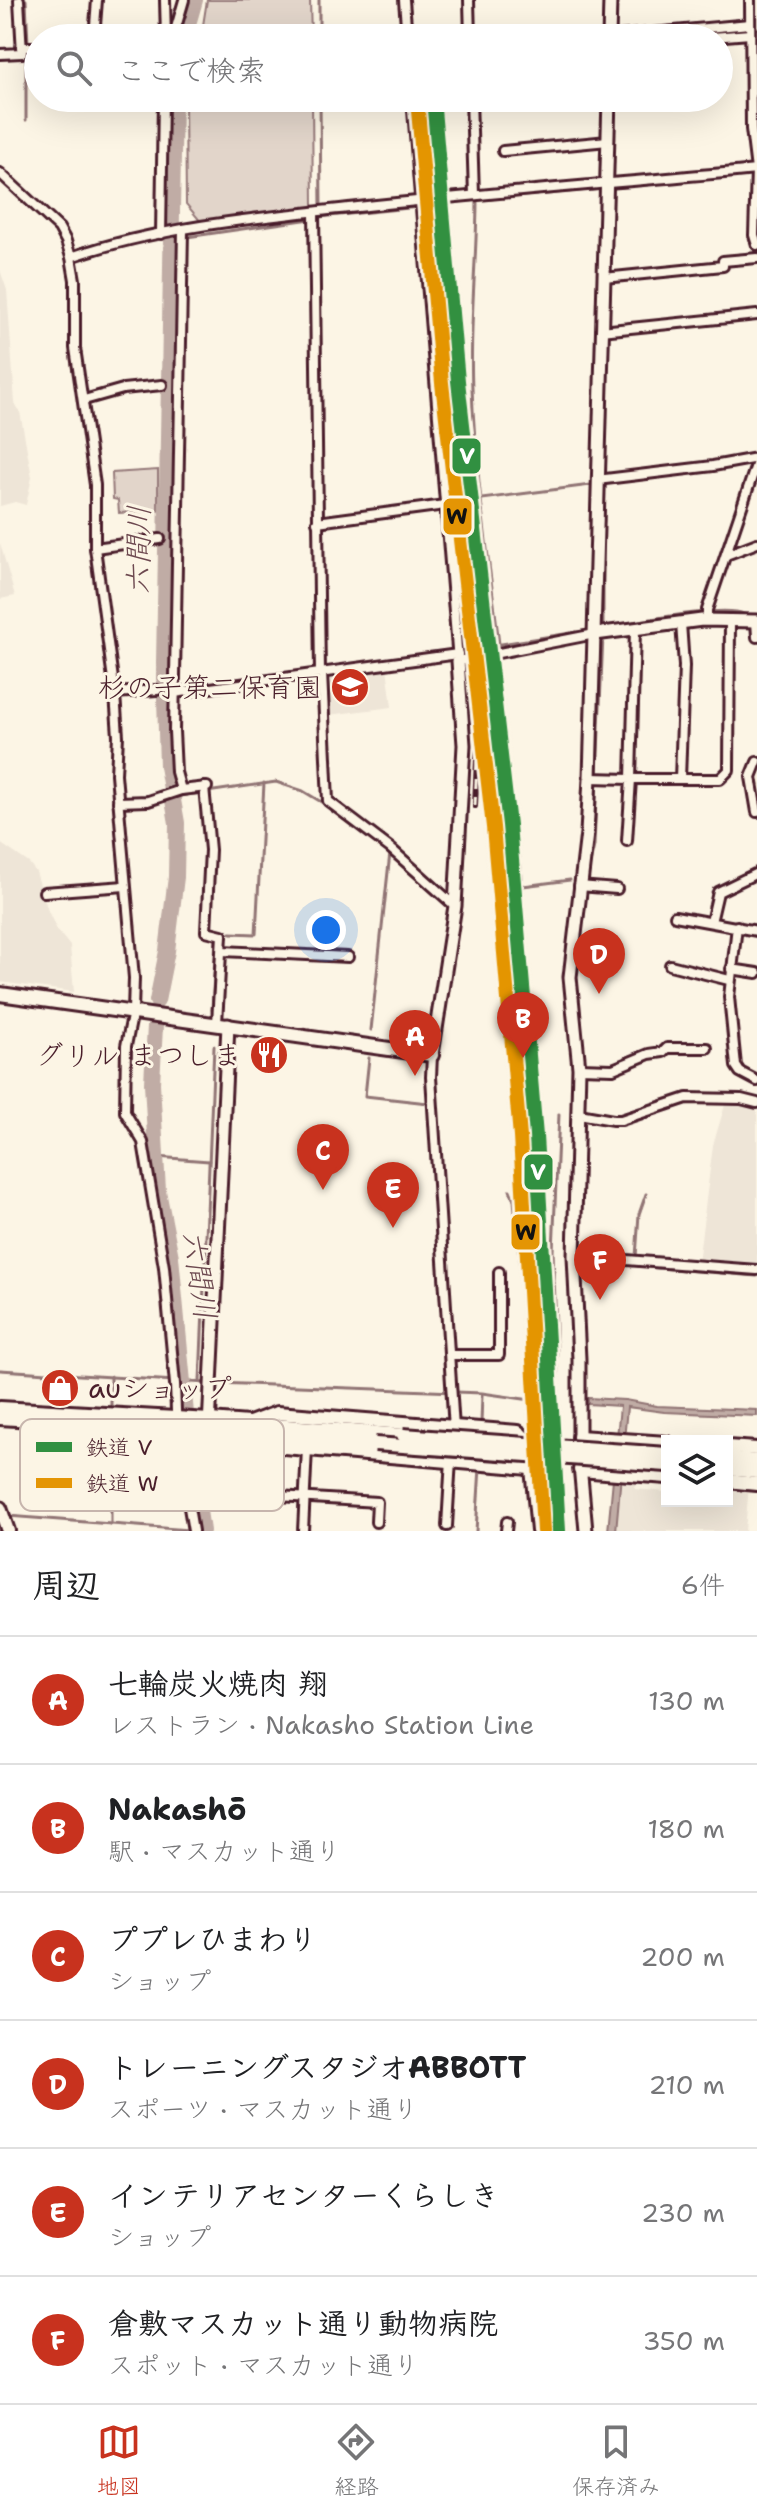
<!DOCTYPE html>
<html lang="ja">
<head>
<meta charset="utf-8">
<style>
  :root { --surface:#fff; --page:#f2f2f2; --text:#202124; --muted:#757577; --line:#e0e0e0; --accent:#c8321e }
  body { margin:0; font-family:"Shantell Sans","Klee One",sans-serif; background:var(--page); color:var(--text) }
  .controls { position:absolute; right:24px; bottom:24px; display:grid; overflow:hidden; border-radius:0px; box-shadow:0 8px 32px #0002 }
  .controls button { width:72px; height:72px; display:grid; place-items:center; padding:0; border:0; border-bottom:2px solid var(--line); background:var(--surface); color:var(--text); font:40px sans-serif }
  .you { position:absolute; left:326px; top:930px; width:28px; height:28px; margin:-20px; border:6px solid #fff; border-radius:50%; background:#1a73e8; box-shadow:0 0 0 12px #1a73e833 }
  .badge { display:grid; place-items:center; width:52px; height:52px; border-radius:50%; background:var(--accent); color:#fff; font-size:26px; font-weight:700 }
  .pin { position:absolute; translate:-50% -66px; filter:drop-shadow(0 2px 4px #0008) }
  .pin::after { content:''; position:absolute; top:42px; width:28px; height:24px; background:inherit; clip-path:polygon(0 0,100% 0,50% 100%) }
  .list { margin:0; padding:0; list-style:none }
  h2 { display:flex; justify-content:space-between; align-items:center; height:104px; margin:0; padding:0 32px; font-size:34px }
  h2 small { font-size:26px; font-weight:400; color:var(--muted) }
  .list li { display:grid; grid-template-columns:52px 1fr auto; gap:24px; align-items:center; box-sizing:border-box; height:128px; padding:0 32px; border-top:2px solid var(--line) }
  .list b { display:block; font-size:30px; white-space:nowrap }
  .list p { margin:0; font-size:26px; white-space:nowrap; color:var(--muted) }
  .list em { font-size:26px; font-style:normal; color:var(--muted) }
  .icon { flex:none; width:44px; height:44px; fill:none; stroke:currentColor; stroke-width:2; stroke-linecap:round; stroke-linejoin:round }
  .map { position:relative; flex:none; width:757px; height:1531px; overflow:hidden }
  .search { position:absolute; background:var(--surface); box-shadow:0 8px 32px #0002; left:24px; right:24px; top:24px; height:88px; display:flex; align-items:center; gap:20px; box-sizing:border-box; padding:0 28px; border-radius:44px; color:var(--muted); font-size:30px }
  .sheet { height:872px; background:var(--surface) }
  nav { display:flex; justify-content:space-around; align-items:center; box-sizing:border-box; height:112px; border-top:2px solid var(--line); background:var(--surface); font-size:22px; color:var(--muted) }
  nav a { display:grid; justify-items:center; gap:4px }
  nav .on { color:var(--accent) }
  .map>svg:first-child { display:block }
  .built { fill:#eee5d7 }
  .green { fill:#e2d5ca; stroke:#967a7a; stroke-width:2 }
  .water { fill:#c0aca5; stroke:#917474; stroke-width:2 }
  .lines { fill:none; stroke-linecap:round; stroke-linejoin:round }
  .stream { stroke:#917474; stroke-width:3 }
  .river { stroke:#c0aca5; stroke-width:16 }
  .minor-casing { stroke:#4a1f2b; stroke-width:14 }
  .tertiary-casing { stroke:#4a1f2b; stroke-width:17 }
  .secondary-casing { stroke:#4a1f2b; stroke-width:18 }
  .minor { stroke:#fcf5e5; stroke-width:8 }
  .tertiary { stroke:#fcf5e5; stroke-width:11 }
  .secondary { stroke:#fcf5e5; stroke-width:12 }
  .rail-casing { stroke:#4a1f2b; stroke-width:6 }
  .rail { stroke:#fcf5e5; stroke-width:3; stroke-dasharray:9; stroke-linecap:butt }
  .secondary-bridge-casing { stroke:#4a1f2b; stroke-width:18; stroke-linecap:butt }
  .secondary-bridge { stroke:#fcf5e5; stroke-width:12 }
  .rail-1-casing { stroke:#fcf5e5; stroke-width:20 }
  .rail-2-casing { stroke:#fcf5e5; stroke-width:20 }
  .rail-1 { stroke:#319041; stroke-width:14 }
  .rail-2 { stroke:#e49504; stroke-width:14 }
  .labels { text-anchor:middle; dominant-baseline:central; stroke-width:6; stroke-linejoin:round; paint-order:stroke }
  .poi-label { font-size:28px; fill:#4a1f2b; stroke:#fcf5e5; text-anchor:end }
  .water-label { font-size:30px; font-style:italic; fill:#6d4950; stroke:#fcf5e5 }
  .key { fill:#fcf5e5; stroke:#c7b5ad; stroke-width:2 }
  .key-label { font-size:22px; fill:#4a1f2b }
  .line-badge { stroke:#fcf5e5; stroke-width:3 }
  .badge-label { font-size:22px; text-anchor:middle; font-weight:bold; fill:#fff }
  .pale-badge-label { font-size:22px; text-anchor:middle; font-weight:bold; fill:#111 }
</style>
</head>
<body>
<div class="map">
<svg width="757" height="1531" viewBox="0 0 757 1531">
  <rect width="100%" height="100%" fill="#fcf5e5"/>
  <filter id="ink" filterUnits="userSpaceOnUse"><feTurbulence type="fractalNoise" baseFrequency=".0125" numOctaves="2"/><feDisplacementMap in="SourceGraphic" scale="16" xChannelSelector="R" yChannelSelector="G"/><feConvolveMatrix kernelMatrix="1 2 1 2 8 2 1 2 1" color-interpolation-filters="sRGB"/></filter>
  <g filter="url(#ink)">
    <g class="built">
      <polygon points="0,270 7,290 15,403 20,412 32,477 26,505 15,502 0,506"/>
      <polygon points="0,543 15,596 0,599"/>
      <polygon points="387,667 392,707 329,715 326,675"/>
      <polygon points="0,843 29,863 36,872 48,911 57,930 70,946 74,992 0,982"/>
      <polygon points="729,1101 757,1105 757,1268 698,1263 713,1145 725,1105"/>
      <polygon points="622,1475 636,1476 635,1489 667,1492 667,1501 727,1501 727,1498 730,1498 731,1483 749,1485 745,1531 616,1531"/>
    </g>
    <g class="green">
      <polygon points="207,0 310,0 311,38 201,38"/>
      <polygon points="185,98 312,98 313,208 201,222 186,204"/>
      <polygon points="158,470 158,511 119,513 118,500 113,499 112,473"/>
    </g>
    <polygon class="water" points="588,1398 625,1400 657,1406 757,1410 757,1416 664,1412 627,1407 616,1531 608,1531 620,1406 588,1404"/>
    <g class="lines">
      <g class="stream">
        <polyline points="26,0 28,44"/>
        <polyline points="169,0 170,32"/>
        <polyline points="319,0 319,38"/>
        <polyline points="409,0 412,38"/>
        <polyline points="473,0 474,28"/>
        <polyline points="642,38 757,28"/>
        <polyline points="754,40 756,138"/>
        <polyline points="320,98 321,210"/>
        <polyline points="417,98 466,648 485,647"/>
        <polyline points="26,120 26,57 28,53 38,53"/>
        <polyline points="613,171 613,146"/>
        <polyline points="611,188 750,175"/>
        <path d="M477,198C477,261 469,325 472,388C475,473 489,559 499,644"/>
        <polyline points="446,203 600,189"/>
        <polyline points="319,217 419,207"/>
        <polyline points="319,218 320,362"/>
        <polyline points="173,239 311,219"/>
        <polyline points="609,286 613,186"/>
        <polyline points="482,499 747,465"/>
        <path d="M603,510V627C629,623 725,604 744,614"/>
        <polyline points="323,577 325,670"/>
        <polyline points="495,645 590,630"/>
        <polyline points="496,645 523,886 570,880"/>
        <polyline points="324,668 466,648"/>
        <polyline points="165,689 316,669"/>
        <polyline points="330,769 332,801"/>
        <polyline points="173,797 276,782 303,791 333,809"/>
        <polyline points="588,872 594,846 603,636"/>
        <polyline points="231,933 256,934 264,783"/>
        <polyline points="212,1010 216,939"/>
        <polyline points="371,1030 390,853"/>
        <polyline points="369,1058 365,1096 428,1103"/>
        <polyline points="156,1157 209,1161"/>
        <polyline points="510,1190 514,1200 531,1400 559,1401 553,1251 559,1114"/>
        <polyline points="636,1257 639,1214 646,1194"/>
        <polyline points="636,1264 648,1267 757,1276"/>
        <polyline points="0,1370 207,1383"/>
        <polyline points="200,1381 214,1046"/>
        <polyline points="215,1383 482,1393 531,1400 535,1440"/>
        <polyline points="111,1412 111,1376"/>
        <polyline points="481,1423 482,1395"/>
        <polyline points="537,1459 544,1531"/>
        <polyline points="8,1516 189,1530"/>
        <polyline points="111,1524 111,1428"/>
        <polyline points="197,1529 202,1528"/>
        <polyline points="476,1531 480,1467"/>
      </g>
      <g class="river">
        <polyline points="184,38 195,0"/>
        <polyline points="157,1001 167,951 176,877 177,823 167,766 164,664 174,98"/>
        <polyline points="155,1026 152,1083 158,1191 171,1257 189,1445 202,1531"/>
      </g>
      <g class="minor-casing">
        <g id="minor">
          <polyline points="165,0 166,38"/>
          <polyline points="404,0 407,38"/>
          <polyline points="469,0 470,38"/>
          <polyline points="750,0 751,129 756,170 754,235 757,245"/>
          <polyline points="609,37 750,24"/>
          <polyline points="94,38 97,0"/>
          <polyline points="173,38 184,0"/>
          <polyline points="700,38 750,34"/>
          <polyline points="21,47 38,47"/>
          <polyline points="0,54 22,53 19,0"/>
          <polyline points="412,98 458,661 595,634"/>
          <polyline points="471,98 474,195"/>
          <polyline points="503,151 608,141"/>
          <polyline points="0,173 59,228 66,241 71,257 75,280 75,348 95,485 95,548 115,694 118,736 116,774 134,978 133,1011 126,1046 125,1112 143,1142 164,1267 175,1384 177,1437 193,1531"/>
          <polyline points="314,212 320,673"/>
          <polyline points="161,234 163,98"/>
          <path d="M71,257C160,226 264,217 358,207C491,193 624,182 757,170"/>
          <polyline points="604,278 723,266 723,261 757,258"/>
          <polyline points="601,331 757,315"/>
          <polyline points="84,400 123,389 162,385"/>
          <polyline points="597,480 713,466 757,458"/>
          <polyline points="317,522 445,505"/>
          <polyline points="95,548 160,539"/>
          <polyline points="726,555 757,543"/>
          <polyline points="707,620 707,610 757,462"/>
          <polyline points="756,621 757,637"/>
          <polyline points="635,629 631,779 720,779 729,770 730,621"/>
          <polyline points="322,673 328,801 390,848 455,906"/>
          <polyline points="115,693 157,690"/>
          <polyline points="174,693 458,654"/>
          <polyline points="757,762 751,777 757,812"/>
          <polyline points="590,778 631,779 627,841"/>
          <polyline points="680,779 684,666 681,623"/>
          <polyline points="204,787 210,850 206,931 222,935 217,1023"/>
          <polyline points="181,790 176,772 174,731 183,230"/>
          <polyline points="118,802 148,801 181,790 207,787"/>
          <polyline points="579,886 617,889"/>
          <polyline points="44,892 125,886"/>
          <polyline points="675,916 757,931"/>
          <polyline points="711,922 718,892 757,873"/>
          <polyline points="737,926 729,997 736,1066 740,1072 757,1081"/>
          <polyline points="222,951 348,957"/>
          <polyline points="670,965 729,980"/>
          <polyline points="731,969 757,973"/>
          <polyline points="432,1055 431,1077 454,1429"/>
          <polyline points="579,1068 613,1069 649,1054 663,1052 667,1048 707,1048"/>
          <polyline points="579,1114 613,1120 621,1120 687,1098 741,1099 757,1103"/>
          <polyline points="574,1256 757,1270"/>
          <polyline points="450,1355 499,1355 499,1272"/>
          <polyline points="530,1468 536,1531"/>
          <polyline points="245,1494 377,1502 376,1522"/>
          <polyline points="447,1526 451,1459"/>
          <polyline points="303,1531 307,1448"/>
          <polyline points="506,1531 507,1522"/>
        </g>
      </g>
      <g class="tertiary-casing">
        <g id="tertiary">
          <polyline points="609,38 610,0"/>
          <polyline points="595,634 702,620 757,621"/>
          <polyline points="432,1055 455,906 464,745 458,661"/>
          <polyline points="209,1428 228,1025"/>
          <polyline points="579,1443 579,1359 574,1256 579,1068 570,977 587,833 590,778 609,98"/>
          <polyline points="580,1465 586,1531"/>
        </g>
      </g>
      <g class="secondary-casing">
        <g id="secondary">
          <polyline points="0,994 432,1055"/>
          <polyline points="0,1408 210,1420 403,1435"/>
          <polyline points="0,1418 260,1434 375,1444"/>
          <path d="M250,1423L277,1413L518,1432C529,1438 528,1456 530,1468L272,1446L260,1434"/>
          <polyline points="579,1437 667,1443"/>
          <polyline points="727,1447 757,1449"/>
          <polyline points="727,1458 757,1461"/>
          <polyline points="727,1469 757,1472"/>
          <polyline points="580,1470 667,1477"/>
          <polyline points="727,1481 757,1484"/>
          <polyline points="0,1508 8,1531"/>
        </g>
      </g>
      <use href="#minor" class="minor"/>
      <use href="#tertiary" class="tertiary"/>
      <use href="#secondary" class="secondary"/>
      <g class="rail-casing">
        <polyline id="rail" points="475,806 480,688"/>
      </g>
      <use href="#rail" class="rail"/>
      <g class="secondary-bridge-casing">
        <g id="secondary-bridge">
          <polyline points="403,1435 667,1454"/>
          <polyline points="375,1444 667,1465"/>
        </g>
      </g>
      <use href="#secondary-bridge" class="secondary-bridge"/>
      <g class="rail-1-casing">
        <polyline id="rail-1" points="433,98 458,381 509,825 536,1136 559,1531"/>
      </g>
      <g class="rail-2-casing">
        <polyline id="rail-2" points="417,99 442,383 493,827 520,1137 543,1531"/>
      </g>
      <use href="#rail-1" class="rail-1"/>
      <use href="#rail-2" class="rail-2"/>
    </g>
  </g>
  <defs>
    <g id="school-disc" transform="scale(2)"><circle r="9.5" fill="#c8321e" stroke="#fcf5e5"/><path d="M0-5L7-2L0 1L-7-2ZM-4 1L0 2.5L4 1V4Q0 6-4 4Z" fill="#fff"/></g>
    <g id="restaurant-disc" transform="scale(2)"><circle r="9.5" fill="#c8321e" stroke="#fcf5e5"/><path d="M-5-6h1v4h1v-4h1v4h1v-4h1v5L-1.5 .5V6h-2V.5L-5-1ZM5-6V6H3V1.5H1.5Q1.5-4 5-6Z" fill="#fff"/></g>
    <g id="shop-disc" transform="scale(2)"><circle r="9.5" fill="#c8321e" stroke="#fcf5e5"/><path d="M-5-2.5h2.3a2.7 3.5 0 0 1 5.4 0H5L5.5 6h-11ZM-1.5-2.5h3a1.5 2.3 0 0 0-3 0Z" fill="#fff"/></g>
  </defs>
  <g fill-rule="evenodd">
    <use href="#school-disc" x="350" y="687"/>
    <use href="#restaurant-disc" x="269" y="1055"/>
    <use href="#shop-disc" x="60" y="1388"/>
  </g>
  <g class="labels">
    <g class="poi-label">
      <text x="322" y="687">杉の子第二保育園</text>
      <text x="241" y="1055">グリル まつしま</text>
      <text x="88" y="1388" text-anchor="start">auショップ</text>
    </g>
    <g class="water-label">
      <text transform="translate(138 550) rotate(-89)">六間川</text>
      <text transform="translate(200 1275) rotate(82)">六間川</text>
    </g>
  </g>
  <rect x="20" y="1419" width="264" height="92" rx="12" class="key"/>
  <rect x="36" y="1442" width="36" height="10" fill="#319041"/>
  <rect x="36" y="1478" width="36" height="10" fill="#e49504"/>
  <g class="key-label">
    <text x="86" y="1455">鉄道 V</text>
    <text x="86" y="1491">鉄道 W</text>
  </g>
  <g class="line-badge">
    <rect x="451" y="437" width="31" height="38" rx="8" fill="#319041"/>
    <rect x="442" y="497" width="31" height="39" rx="8" fill="#e49504"/>
    <rect x="523" y="1153" width="31" height="38" rx="8" fill="#319041"/>
    <rect x="510" y="1213" width="31" height="38" rx="8" fill="#e49504"/>
  </g>
  <g class="badge-label">
    <text x="467" y="464">V</text>
    <text x="538" y="1180">V</text>
  </g>
  <g class="pale-badge-label">
    <text x="457" y="524">W</text>
    <text x="526" y="1240">W</text>
  </g>
</svg>
<div class="controls">
<button><svg class="icon" aria-label="layers" viewBox="0 0 24 24"><path d="M12 4l9 5-9 5-9-5zM3 14l9 5 9-5"/></svg></button>
</div>
<div class="you"></div>
<div class="pin badge" style="left:415px;top:1076px">A</div>
<div class="pin badge" style="left:523px;top:1058px">B</div>
<div class="pin badge" style="left:323px;top:1190px">C</div>
<div class="pin badge" style="left:599px;top:994px">D</div>
<div class="pin badge" style="left:393px;top:1228px">E</div>
<div class="pin badge" style="left:600px;top:1300px">F</div>
<div class="search"><svg class="icon" aria-label="search" viewBox="0 0 24 24"><circle cx="10" cy="10" r="6"/><path d="M15 15l6 6"/></svg>ここで検索</div>
</div>
<section class="sheet">
<h2>周辺<small>6件</small></h2>
<ul class="list">
<li><span class="badge">A</span><div><b>七輪炭火焼肉 翔</b><p>レストラン · Nakasho Station Line</p></div><em>130 m</em></li>
<li><span class="badge">B</span><div><b>Nakashō</b><p>駅 · マスカット通り</p></div><em>180 m</em></li>
<li><span class="badge">C</span><div><b>ププレひまわり</b><p>ショップ</p></div><em>200 m</em></li>
<li><span class="badge">D</span><div><b>トレーニングスタジオABBOTT</b><p>スポーツ · マスカット通り</p></div><em>210 m</em></li>
<li><span class="badge">E</span><div><b>インテリアセンターくらしき</b><p>ショップ</p></div><em>230 m</em></li>
<li><span class="badge">F</span><div><b>倉敷マスカット通り動物病院</b><p>スポット · マスカット通り</p></div><em>350 m</em></li>
</ul>
</section>
<nav>
<a class="on"><svg class="icon" aria-label="map" viewBox="0 0 24 24"><path d="M3 6l6-2 6 2 6-2v14l-6 2-6-2-6 2zM9 4v14M15 6v14"/></svg>地図</a>
<a><svg class="icon" aria-label="directions" viewBox="0 0 24 24"><path d="M12 3l9 9-9 9-9-9zM9 14v-3h6M13 9l2 2-2 2"/></svg>経路</a>
<a><svg class="icon" aria-label="saved" viewBox="0 0 24 24"><path d="M7 4h10v16l-5-4-5 4z"/></svg>保存済み</a>
</nav>
</body>
</html>
